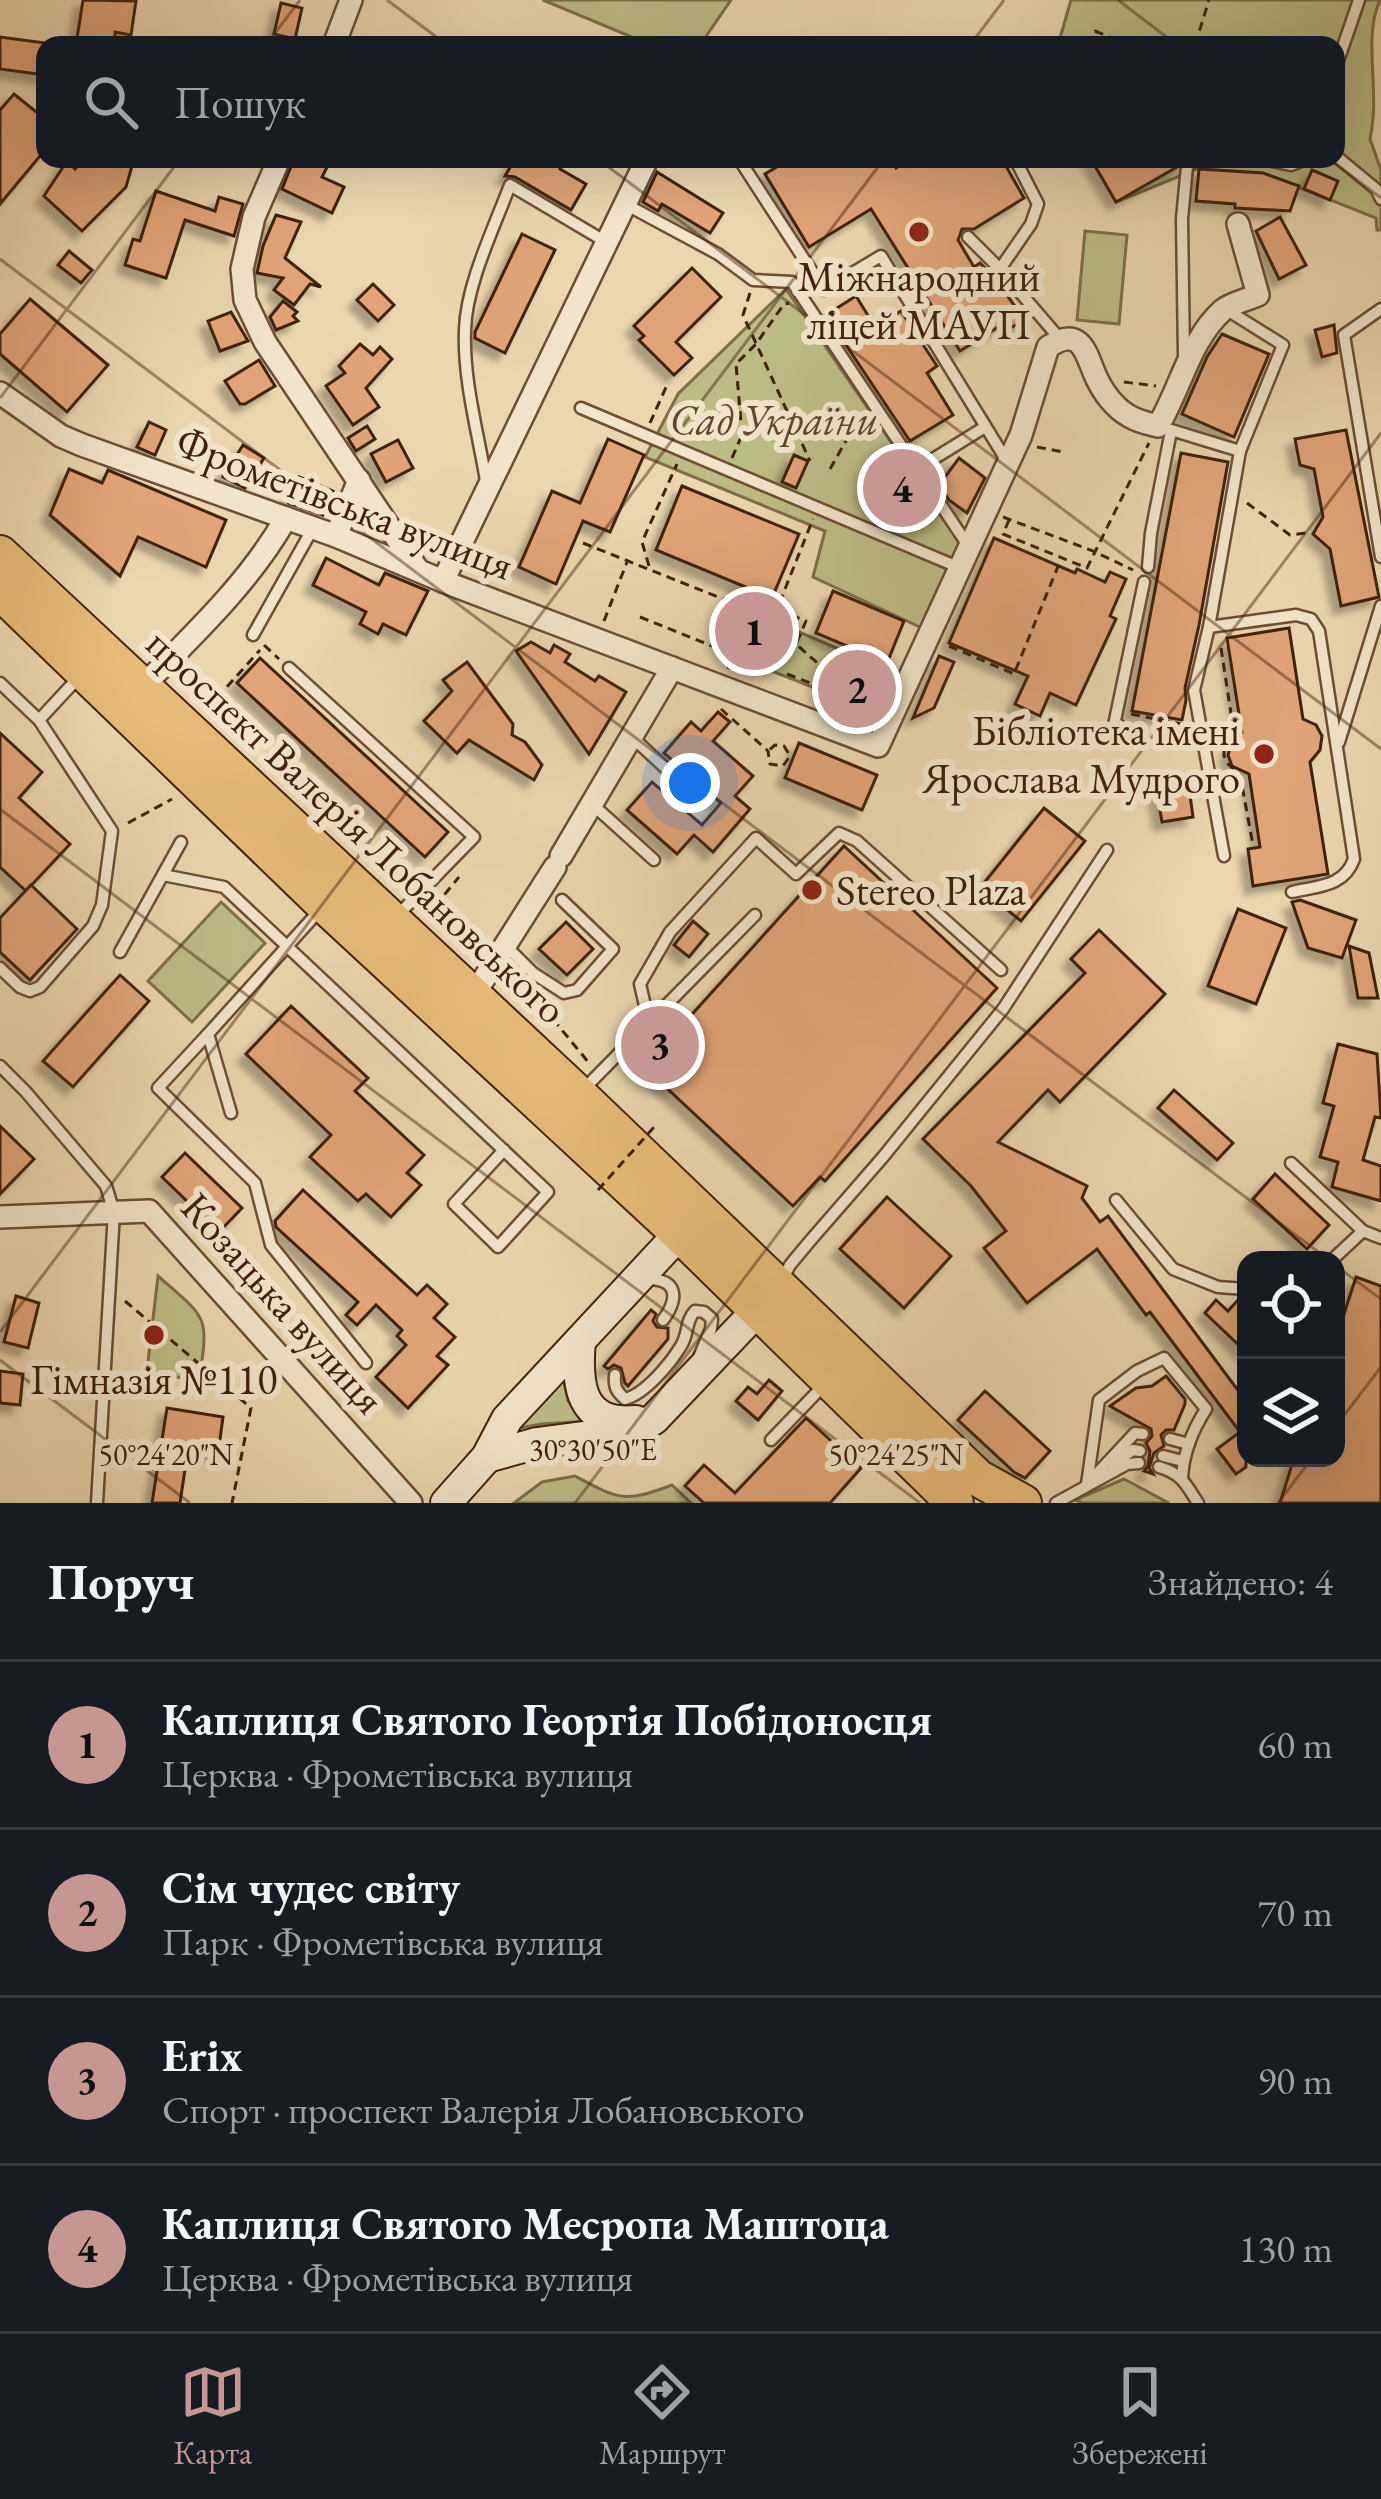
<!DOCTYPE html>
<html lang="uk">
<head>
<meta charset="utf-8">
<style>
  :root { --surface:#171b24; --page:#20242c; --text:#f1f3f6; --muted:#9ea1a6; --line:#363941; --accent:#c59692 }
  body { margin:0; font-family:"EB Garamond",serif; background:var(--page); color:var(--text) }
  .controls { position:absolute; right:36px; bottom:36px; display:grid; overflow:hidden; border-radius:24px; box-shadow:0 12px 48px #0002 }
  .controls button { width:108px; height:108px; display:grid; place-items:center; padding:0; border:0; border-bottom:3px solid var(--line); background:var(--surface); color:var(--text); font:60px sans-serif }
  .you { position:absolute; left:690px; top:783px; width:42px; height:42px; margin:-30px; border:9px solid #fff; border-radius:50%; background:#1a73e8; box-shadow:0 0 0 18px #1a73e833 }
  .badge { display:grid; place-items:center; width:78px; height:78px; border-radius:50%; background:var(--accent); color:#111; font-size:39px; font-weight:700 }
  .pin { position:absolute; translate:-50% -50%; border:6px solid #fff; box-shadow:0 3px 12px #0006 }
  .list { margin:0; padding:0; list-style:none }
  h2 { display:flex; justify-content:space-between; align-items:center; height:156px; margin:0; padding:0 48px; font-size:51px }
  h2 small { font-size:39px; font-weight:400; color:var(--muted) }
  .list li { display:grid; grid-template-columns:78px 1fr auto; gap:36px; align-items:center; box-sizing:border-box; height:168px; padding:0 48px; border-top:3px solid var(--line) }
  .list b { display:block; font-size:45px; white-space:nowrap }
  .list p { margin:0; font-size:39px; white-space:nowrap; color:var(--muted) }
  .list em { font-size:39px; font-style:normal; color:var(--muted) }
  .icon { flex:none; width:66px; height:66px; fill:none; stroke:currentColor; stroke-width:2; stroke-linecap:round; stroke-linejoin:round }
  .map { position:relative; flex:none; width:1381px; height:1503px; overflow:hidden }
  .search { position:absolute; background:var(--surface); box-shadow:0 12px 48px #0002; left:36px; right:36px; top:36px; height:132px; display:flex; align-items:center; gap:30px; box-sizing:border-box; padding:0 42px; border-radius:24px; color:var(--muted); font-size:45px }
  .sheet { height:828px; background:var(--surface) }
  nav { display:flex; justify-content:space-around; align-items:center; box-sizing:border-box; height:168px; border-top:3px solid var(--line); background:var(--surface); font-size:33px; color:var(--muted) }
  nav a { display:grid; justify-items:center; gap:6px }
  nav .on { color:var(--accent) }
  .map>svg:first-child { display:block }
  .green { fill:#bdbc87; stroke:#7e6e4a; stroke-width:3 }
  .building { fill:#e0a478; stroke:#40210c; stroke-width:3; filter:url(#shadow) }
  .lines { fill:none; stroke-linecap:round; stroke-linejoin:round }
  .lane-casing { stroke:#6b4e35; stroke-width:15 }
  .street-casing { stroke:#6b4e35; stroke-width:26 }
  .secondary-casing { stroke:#40210c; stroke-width:34 }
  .primary-casing { stroke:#40210c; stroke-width:40 }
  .path { stroke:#40210c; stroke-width:3; stroke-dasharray:9 6; stroke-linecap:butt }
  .lane { stroke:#f2e4cb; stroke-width:10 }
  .street { stroke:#f2e4cb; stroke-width:21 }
  .secondary { stroke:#f2e4cb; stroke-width:30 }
  .primary { stroke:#e6bb78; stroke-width:36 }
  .path-bridge { stroke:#40210c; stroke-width:3; stroke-dasharray:9 6; stroke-linecap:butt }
  .ticks { fill:none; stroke:#40210c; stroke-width:3; stroke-opacity:0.45 }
  .poi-dot { fill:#8f2418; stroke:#f2e4cb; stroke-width:4.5 }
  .labels { text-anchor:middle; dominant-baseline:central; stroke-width:12; stroke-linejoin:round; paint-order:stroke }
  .poi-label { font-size:42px; fill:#40210c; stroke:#f2e4cb }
  .park-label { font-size:42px; font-style:italic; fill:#5f482b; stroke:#f2e4cb }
  .street-label { font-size:42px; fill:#40210c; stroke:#f2e4cb }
  .ticks-label { font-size:30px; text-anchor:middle; fill:#40210c; stroke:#f2e4cb; stroke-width:12; stroke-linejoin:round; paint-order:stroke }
</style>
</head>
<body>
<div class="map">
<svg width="1381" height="1503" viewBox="0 0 1381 1503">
  <defs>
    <filter id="shadow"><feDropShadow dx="-8" dy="8" stdDeviation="3" flood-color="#0004"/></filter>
  </defs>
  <rect width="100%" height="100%" fill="#ebd6af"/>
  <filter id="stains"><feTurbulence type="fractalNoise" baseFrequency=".00167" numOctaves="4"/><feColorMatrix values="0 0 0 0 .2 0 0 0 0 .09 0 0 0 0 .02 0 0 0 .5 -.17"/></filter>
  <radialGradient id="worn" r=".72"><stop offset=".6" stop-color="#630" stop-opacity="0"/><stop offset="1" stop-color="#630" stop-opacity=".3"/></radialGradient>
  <g class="green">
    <polygon points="543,0 731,0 700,45 651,45"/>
    <path d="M1071,0H1380C1362,40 1381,89 1370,139L1381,170V230H1377L1376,218L1263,173L1197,169L1116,202L1091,159H1336V45H1058Z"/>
    <polygon points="1085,231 1127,235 1119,324 1077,320"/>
    <polygon points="786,289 961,544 922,628 813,577 825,531 645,457 678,394"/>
    <polygon points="792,629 902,676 881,726 847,712 850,702 774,672"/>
    <polygon points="221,902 265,943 192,1022 148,981"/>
    <path d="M158,1276C208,1320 209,1314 199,1382L147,1370Z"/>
    <polygon points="562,1374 568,1401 588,1421 541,1424 510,1430"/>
    <path d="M575,1476C620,1500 624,1503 672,1485L691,1503H514L542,1482Z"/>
    <polygon points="1124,1479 1169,1503 1082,1503 1075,1500"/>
  </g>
  <g class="building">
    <polygon points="83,0 136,1 131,35 115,32 115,45 76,45"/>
    <polygon points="281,3 302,8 295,39 274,34"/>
    <polygon points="0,37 45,43 45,75 0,69"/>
    <polygon points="14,94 45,119 45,150 0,204 0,110"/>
    <polygon points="83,159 134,159 126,187 82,231 44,196 67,161 75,169"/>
    <polygon points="294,159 331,159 322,177 344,187 332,213 282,189"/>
    <polygon points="515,159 566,159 560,169 586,184 571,210 515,177 505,176"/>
    <polygon points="790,159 891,159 896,168 911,159 1002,159 1024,198 974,229 962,229 958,240 974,267 980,263 993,276 1025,320 1010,328 1006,322 960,351 871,209 809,247 765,174"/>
    <polygon points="1091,159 1180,159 1177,167 1116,202"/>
    <polygon points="1199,169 1263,173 1299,186 1290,211 1235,208 1235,204 1196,201"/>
    <polygon points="1312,170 1338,181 1330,200 1304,189"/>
    <polygon points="657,172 723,213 710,233 662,204 658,211 643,202"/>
    <polygon points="156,191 215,211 219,197 243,204 234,236 185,220 166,278 125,265 133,239 140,241"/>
    <polygon points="276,215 301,222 285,258 321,287 310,284 294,305 274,290 283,278 257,273 263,246"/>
    <polygon points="1280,217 1306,265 1279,279 1256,231"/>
    <polygon points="522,234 555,250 505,353 475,338 475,332"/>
    <polygon points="69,251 92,270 81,283 58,265"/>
    <polygon points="692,268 721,297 676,342 692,358 674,375 639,340 644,336 634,326"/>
    <polygon points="373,284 394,305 378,321 357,300"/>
    <polygon points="856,296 875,327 901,311 937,366 927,373 953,415 910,441 826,315"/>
    <polygon points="30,299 108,365 67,412 0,354 0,334"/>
    <polygon points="283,301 297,312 293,316 298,321 276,330 270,317"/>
    <polygon points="231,312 248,341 220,351 208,321"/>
    <polygon points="1334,325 1337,353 1322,357 1315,330"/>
    <polygon points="1222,334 1269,354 1234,437 1182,414 1207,357"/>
    <polygon points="360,344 373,355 380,347 392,359 366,388 379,407 353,425 326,386 345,373 339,366"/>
    <polygon points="259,360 275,386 245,404 240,404 225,381"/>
    <polygon points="149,422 166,430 155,455 137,447"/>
    <polygon points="367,426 375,439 356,451 348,438"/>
    <polygon points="1346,430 1379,597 1341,606 1330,549 1313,534 1323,517 1314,469 1300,465 1295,439"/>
    <polygon points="608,439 644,455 610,532 583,521 556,584 519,567 552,491 580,503"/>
    <polygon points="398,440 413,468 386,482 371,454"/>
    <polygon points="243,445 264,458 245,488 223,477"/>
    <polygon points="1181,453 1228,462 1199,625 1185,688 1186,700 1182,720 1132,711"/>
    <polygon points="794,455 808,461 796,488 782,482"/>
    <polygon points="959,458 985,478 967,513 949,500 939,485"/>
    <polygon points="69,469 102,483 108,470 226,520 206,567 138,537 120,576 50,515"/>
    <polygon points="299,477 333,491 323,515 289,503"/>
    <polygon points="682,486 799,534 772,598 656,550"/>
    <polygon points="994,538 1075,573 1077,569 1105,582 1110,572 1126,579 1110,616 1116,619 1076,705 1050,693 1040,716 1015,704 1028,676 949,643"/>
    <polygon points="326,558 379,585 385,573 428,591 406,635 383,624 378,634 360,624 366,612 313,585"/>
    <polygon points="833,591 904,621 887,663 816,633"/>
    <polygon points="1289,628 1303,719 1316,725 1322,736 1320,750 1310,762 1328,874 1253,886 1248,849 1260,847 1249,774 1232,766 1228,755 1232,742 1242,733 1227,638"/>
    <polygon points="531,642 550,653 554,645 570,654 565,662 595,681 599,676 626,692 589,754 516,651"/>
    <polygon points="939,656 954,662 934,708 913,718"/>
    <polygon points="260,658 448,832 425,857 237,683"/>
    <polygon points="467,662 513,724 512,735 525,742 542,765 534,780 469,740 457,753 424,721 452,691 443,680"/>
    <polygon points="718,712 730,722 713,741 753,776 735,796 750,809 713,852 694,835 677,854 627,810 652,782 702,825 721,803 664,753 691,722 701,731"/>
    <polygon points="0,733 42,772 19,798 70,844 26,891 0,867"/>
    <polygon points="799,743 877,775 862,810 785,778"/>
    <polygon points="1189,788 1193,817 1162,822 1157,793"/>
    <polygon points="1044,808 1085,841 1021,921 980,888"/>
    <polygon points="844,846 997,988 825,1181 820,1177 793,1206 642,1065 665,1040 667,1042"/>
    <polygon points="31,885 77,929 30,980 0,952 0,918"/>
    <polygon points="1300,900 1356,920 1342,958 1308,948 1292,902"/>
    <polygon points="1238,909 1286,928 1256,1004 1208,986"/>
    <polygon points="693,921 708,934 689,957 674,945"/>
    <polygon points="566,922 593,949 567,975 539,949"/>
    <polygon points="1099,930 1165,994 1060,1102 1048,1090 998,1142 1087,1186 1082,1198 1100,1222 1108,1216 1246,1401 1246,1467 1236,1474 1217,1449 1240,1432 1150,1312 1146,1315 1097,1249 1027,1303 984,1248 1006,1231 971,1186 923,1139 1085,973 1071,959"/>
    <polygon points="1349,946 1369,953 1378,998 1358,998"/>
    <polygon points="120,975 149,1001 73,1087 43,1061"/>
    <polygon points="291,1006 368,1078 355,1091 424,1155 407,1173 421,1185 391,1217 366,1194 358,1201 310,1157 331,1135 246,1054"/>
    <polygon points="1338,1044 1377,1054 1381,1118 1375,1117 1363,1160 1381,1166 1381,1201 1332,1187 1338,1162 1320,1157 1334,1106 1323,1103"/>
    <polygon points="1174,1090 1233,1143 1217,1160 1158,1108"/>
    <polygon points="0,1126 34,1159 0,1194"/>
    <polygon points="185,1153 242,1208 219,1232 162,1177"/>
    <polygon points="1275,1174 1329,1225 1307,1249 1253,1199"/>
    <polygon points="303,1190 417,1295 427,1285 447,1304 434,1318 455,1337 437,1356 448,1365 408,1408 376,1377 406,1345 397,1336 402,1330 376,1305 357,1325 346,1315 358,1302 276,1227 275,1221"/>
    <polygon points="887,1197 951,1256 904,1308 840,1249"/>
    <polygon points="1356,1277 1381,1286 1381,1503 1280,1503 1294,1458 1336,1458 1336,1339"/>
    <polygon points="16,1296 39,1303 28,1348 4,1342"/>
    <polygon points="1216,1300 1228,1311 1237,1301 1246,1309 1246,1352 1205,1313"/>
    <polygon points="651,1310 656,1314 653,1321 657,1327 668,1328 668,1339 628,1386 625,1383 621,1368 614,1365 608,1369 604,1366"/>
    <polygon points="0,1371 23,1374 20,1405 0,1403"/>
    <polygon points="1166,1376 1185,1399 1185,1404 1174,1430 1166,1430 1161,1435 1164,1446 1154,1453 1149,1468 1153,1474 1144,1471 1148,1466 1150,1451 1146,1443 1152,1436 1151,1429 1110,1406 1136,1388 1152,1386"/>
    <polygon points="769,1380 782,1391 758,1420 736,1401 748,1387 757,1394"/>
    <polygon points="985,1391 1050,1451 1025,1478 1014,1472 958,1420"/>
    <polygon points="167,1408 223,1417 218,1454 188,1449 180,1503 152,1503"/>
    <polygon points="806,1418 861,1468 830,1503 704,1503 685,1486 704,1465 735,1493"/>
  </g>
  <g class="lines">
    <g class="lane-casing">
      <g id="lane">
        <polyline points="1336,67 1359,0"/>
        <polyline points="1336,156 1376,189 1381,199"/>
        <polyline points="739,159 824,290 881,256 1008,463"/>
        <polyline points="1015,159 1038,204 1031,224 1000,269 1060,339"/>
        <polyline points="1263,159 1291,165 1307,159"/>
        <polyline points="625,204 718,254 753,280 792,282 969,547"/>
        <polyline points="968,237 1000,269"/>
        <polyline points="1381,309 1344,335 1381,557"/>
        <polyline points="1227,310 1283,345 1240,451"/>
        <polyline points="1184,356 1182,219 1187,166 1197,159"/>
        <polyline points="581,408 960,568"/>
        <polyline points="1158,426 1240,451 1209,627 1194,690 1224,856"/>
        <polyline points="917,469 985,427"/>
        <path d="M486,481C478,432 463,380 465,330C466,285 494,228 510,185L606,242"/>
        <polyline points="1148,567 1151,533 1171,431"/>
        <path d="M1209,627L1296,615L1311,619L1319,631L1354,859C1344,887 1318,886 1292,892"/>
        <polyline points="253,635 313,528"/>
        <polyline points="289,668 474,837 398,915"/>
        <polyline points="0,683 39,720 112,831 102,905 93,926 40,987 30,991 20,987 0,968"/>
        <polyline points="39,720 78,678"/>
        <polyline points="1119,725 1114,725 1144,582"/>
        <polyline points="633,738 701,801"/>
        <polyline points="1339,742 1381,606"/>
        <polyline points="592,804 654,860"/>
        <polyline points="163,875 224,887 548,1192 498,1247 454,1204 504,1150"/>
        <polyline points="505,945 533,973 564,993 577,990 613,949 562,900"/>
        <polyline points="120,952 181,842"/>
        <polyline points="649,1023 640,984 670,932 756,838 796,874 839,833 857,841 1001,970"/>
        <polyline points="208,1034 158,1088 255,1183 271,1245 366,1363"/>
        <polyline points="0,1066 26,1092 106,1186 114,1212 97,1503"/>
        <polyline points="581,1092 755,915"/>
        <polyline points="231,1113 208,1034 319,911"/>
        <polyline points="1291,1163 1363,1231 1381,1238"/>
        <polyline points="1116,1200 1173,1269 1218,1287 1246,1289"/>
        <polyline points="1332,1260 1363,1231"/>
        <path d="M647,1279C678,1279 679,1298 663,1320"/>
        <polyline points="781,1282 790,1265 810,1241 883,1157 1003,1009 1107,850"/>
        <path d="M615,1375C614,1387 616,1391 625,1399C645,1394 670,1364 681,1346C689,1334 685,1321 695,1311L704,1312L712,1319L711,1329L699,1357"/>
        <polyline points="1170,1439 1189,1444"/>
        <polyline points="771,1440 823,1386"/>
        <polyline points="1163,1456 1183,1461"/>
        <polyline points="1113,1464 1133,1450 1140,1451"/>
        <path d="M1159,1467C1182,1474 1185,1483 1198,1503"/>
        <polyline points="1093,1478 1135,1433 1143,1434"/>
        <path d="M1087,1484L1099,1400L1137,1371L1164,1358L1206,1409C1192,1431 1183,1453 1182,1479"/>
        <polyline points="1056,1503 1127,1464 1139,1463"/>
      </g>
    </g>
    <g class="street-casing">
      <g id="street">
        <polyline points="334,45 351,0"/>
        <polyline points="279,159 254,217 242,269 245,300 265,342 416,567"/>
        <path d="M0,393L61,436L82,445L336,536L450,584L878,746L1021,435L1048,347C1084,323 1086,358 1098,381C1102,389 1109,399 1115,405C1127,418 1141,422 1158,426C1180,390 1190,339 1223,310C1231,303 1247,300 1258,295L1238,224"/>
        <polyline points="336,536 359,480"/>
        <polyline points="443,581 647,159"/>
        <path d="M142,687C194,634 249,583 286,518"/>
        <polyline points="561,856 672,668"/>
        <polyline points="473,996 555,867"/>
        <polyline points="0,1217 149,1211 411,1503"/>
      </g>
    </g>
    <g class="secondary-casing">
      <g id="secondary">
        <path d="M580,1341C576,1385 580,1426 636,1421"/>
        <polyline points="487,1457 537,1443 636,1430 654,1419 770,1297"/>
        <polyline points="446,1503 487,1457 507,1419 693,1219"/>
      </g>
    </g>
    <g class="primary-casing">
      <g id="primary">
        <polyline points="0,554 578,1094 978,1478 1023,1503"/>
        <polyline points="0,591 325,905 680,1234 955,1503"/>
      </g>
    </g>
    <g class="path">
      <polyline points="1089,45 1095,31 1129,45"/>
      <polyline points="1195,45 1209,0"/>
      <polyline points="750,293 743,315 810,461"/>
      <polyline points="1124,382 1156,386"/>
      <polyline points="650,423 667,385"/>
      <polyline points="742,435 736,364 756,344 784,304 789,303"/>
      <polyline points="1037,447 1063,452"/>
      <polyline points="732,458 742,435 788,417"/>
      <polyline points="830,469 860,416"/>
      <polyline points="1247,503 1290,535 1306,533"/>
      <polyline points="1003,517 1093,551 1133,570"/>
      <polyline points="1009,520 1003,534 1087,568 1149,443"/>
      <polyline points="583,543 748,609"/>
      <polyline points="649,566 642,542 677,464"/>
      <polyline points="777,610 806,621 796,644 873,712"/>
      <polyline points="640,617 732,654"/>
      <polyline points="604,621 627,562"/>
      <polyline points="264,645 279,659"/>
      <polyline points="949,646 1014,674 1061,559"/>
      <polyline points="1221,648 1234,733 1224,749 1224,756 1227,763 1240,775 1253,845"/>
      <polyline points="728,669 750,610 773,619 813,519"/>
      <polyline points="825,669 894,668"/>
      <polyline points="787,674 813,684"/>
      <polyline points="217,698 260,650"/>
      <polyline points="721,709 768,751 770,764 783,766 790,756 784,746 775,745 768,751"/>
      <polyline points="1131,714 1186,725"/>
      <polyline points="128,823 172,799"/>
      <polyline points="435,906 459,877"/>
      <polyline points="509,978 557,1024 589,1063"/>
      <polyline points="125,1301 251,1408 232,1503"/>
    </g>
    <use href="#lane" class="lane"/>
    <use href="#street" class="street"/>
    <use href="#secondary" class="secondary"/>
    <use href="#primary" class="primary"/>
    <polyline class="path-bridge" points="598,1190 654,1127"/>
  </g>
  <path class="ticks" d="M387,0L447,45M1118,0L1177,45M266,45L300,0M970,45L1004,0M598,159L1381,749M1329,159L1381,198M0,259L1329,1260M0,398L180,159M0,809L920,1503M1336,1266L1381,1299M0,1332L884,159M0,1360L190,1503M1336,1426L1381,1367M575,1503L1381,433M1278,1503L1312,1458"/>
  <g class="poi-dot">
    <circle cx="919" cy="232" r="12"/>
    <circle cx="1264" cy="754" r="12"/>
    <circle cx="812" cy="890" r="12"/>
    <circle cx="154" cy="1335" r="12"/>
  </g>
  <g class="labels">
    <g class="poi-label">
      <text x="919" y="276">Міжнародний<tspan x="919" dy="48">ліцей МАУП</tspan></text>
      <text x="1240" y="730" text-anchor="end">Бібліотека імені<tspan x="1240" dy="48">Ярослава Мудрого</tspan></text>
      <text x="836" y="890" text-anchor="start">Stereo Plaza</text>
      <text x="154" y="1379">Гімназія №110</text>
    </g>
    <g class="park-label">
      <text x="774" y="419">Сад України</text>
    </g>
    <g class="street-label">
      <text transform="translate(345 503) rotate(21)">Фрометівська вулиця</text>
      <text transform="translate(357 826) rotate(43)">проспект Валерія Лобановського</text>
      <text transform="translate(283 1303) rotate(48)">Козацька вулиця</text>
    </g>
  </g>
  <g class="ticks-label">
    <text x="593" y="1460">30°30'50"E</text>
    <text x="166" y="1465">50°24'20"N</text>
    <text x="896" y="1465">50°24'25"N</text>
  </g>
  <rect width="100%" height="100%" filter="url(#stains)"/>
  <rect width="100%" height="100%" fill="url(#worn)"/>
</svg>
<div class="controls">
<button><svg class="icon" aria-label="locate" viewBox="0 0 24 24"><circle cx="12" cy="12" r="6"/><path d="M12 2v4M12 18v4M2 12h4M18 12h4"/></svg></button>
<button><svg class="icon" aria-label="layers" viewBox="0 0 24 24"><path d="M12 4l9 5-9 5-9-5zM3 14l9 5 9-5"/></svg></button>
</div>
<div class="you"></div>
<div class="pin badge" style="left:754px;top:631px">1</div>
<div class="pin badge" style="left:857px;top:689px">2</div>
<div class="pin badge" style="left:660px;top:1045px">3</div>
<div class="pin badge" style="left:902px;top:488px">4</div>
<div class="search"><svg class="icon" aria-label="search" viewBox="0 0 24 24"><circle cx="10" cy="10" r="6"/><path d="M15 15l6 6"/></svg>Пошук</div>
</div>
<section class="sheet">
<h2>Поруч<small>Знайдено: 4</small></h2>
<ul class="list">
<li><span class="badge">1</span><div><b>Каплиця Святого Георгія Побідоносця</b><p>Церква · Фрометівська вулиця</p></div><em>60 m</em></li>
<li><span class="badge">2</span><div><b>Сім чудес світу</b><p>Парк · Фрометівська вулиця</p></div><em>70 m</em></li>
<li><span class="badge">3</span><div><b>Erix</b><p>Спорт · проспект Валерія Лобановського</p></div><em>90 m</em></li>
<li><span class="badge">4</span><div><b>Каплиця Святого Месропа Маштоца</b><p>Церква · Фрометівська вулиця</p></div><em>130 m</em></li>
</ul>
</section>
<nav>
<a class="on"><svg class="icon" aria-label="map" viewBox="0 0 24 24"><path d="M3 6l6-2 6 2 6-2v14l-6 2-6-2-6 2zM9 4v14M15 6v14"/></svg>Карта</a>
<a><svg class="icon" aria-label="directions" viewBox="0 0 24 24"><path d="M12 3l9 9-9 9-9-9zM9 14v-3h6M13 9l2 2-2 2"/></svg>Маршрут</a>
<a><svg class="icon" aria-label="saved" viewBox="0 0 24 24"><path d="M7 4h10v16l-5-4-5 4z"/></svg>Збережені</a>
</nav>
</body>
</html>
